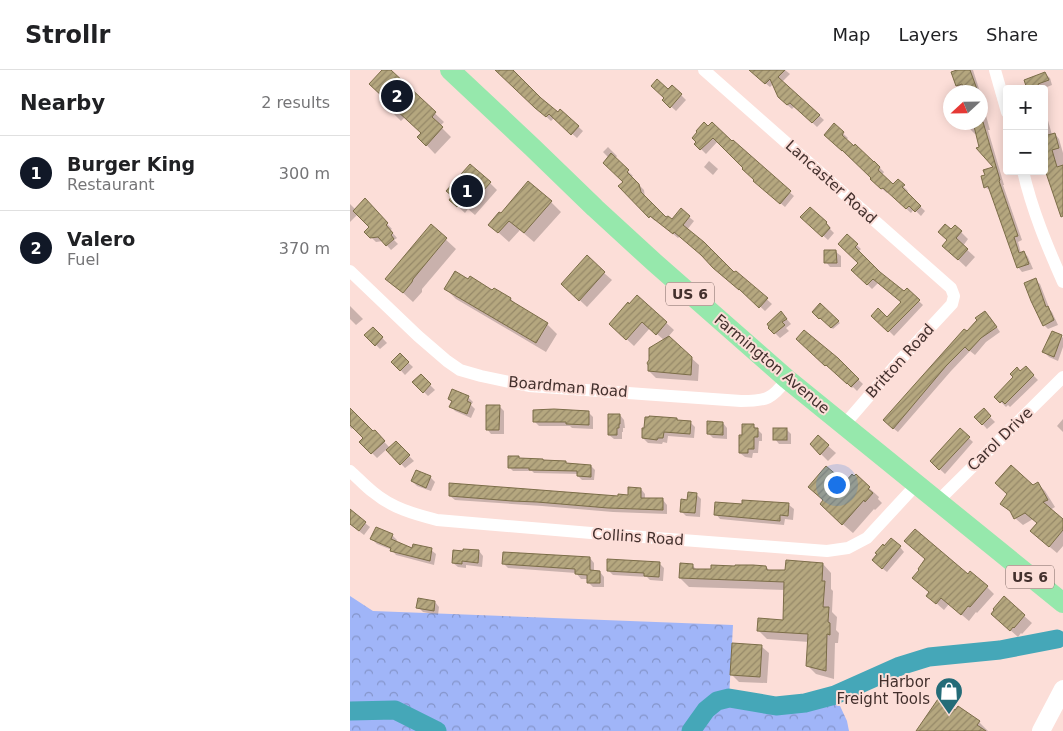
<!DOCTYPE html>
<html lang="en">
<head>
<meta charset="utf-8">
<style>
  :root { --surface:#fff; --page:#f6f6f6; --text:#202124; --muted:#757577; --line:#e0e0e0; --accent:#111827 }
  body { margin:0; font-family:"DejaVu Sans",sans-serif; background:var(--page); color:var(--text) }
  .controls { position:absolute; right:15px; top:15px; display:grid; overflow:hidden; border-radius:5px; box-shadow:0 2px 12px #0003 }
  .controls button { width:45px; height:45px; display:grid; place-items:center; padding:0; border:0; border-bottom:1px solid var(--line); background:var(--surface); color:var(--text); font:25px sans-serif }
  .compass { position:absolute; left:593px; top:15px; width:45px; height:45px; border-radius:50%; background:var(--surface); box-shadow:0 2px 12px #0003; rotate:248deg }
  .you { position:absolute; left:486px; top:414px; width:18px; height:18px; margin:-12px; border:4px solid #fff; border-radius:50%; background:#1a73e8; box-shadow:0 0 0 8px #1a73e833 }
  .badge { display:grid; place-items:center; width:32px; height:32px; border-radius:50%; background:var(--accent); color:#fff; font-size:16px; font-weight:700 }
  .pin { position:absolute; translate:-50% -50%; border:2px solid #fff; box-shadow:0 1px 5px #0006 }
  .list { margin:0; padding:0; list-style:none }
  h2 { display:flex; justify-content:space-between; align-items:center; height:65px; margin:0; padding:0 20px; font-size:21px }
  h2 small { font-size:16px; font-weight:400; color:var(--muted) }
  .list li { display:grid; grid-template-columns:32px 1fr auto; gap:15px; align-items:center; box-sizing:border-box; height:75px; padding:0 20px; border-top:1px solid var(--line) }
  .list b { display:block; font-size:19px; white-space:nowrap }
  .list p { margin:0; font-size:16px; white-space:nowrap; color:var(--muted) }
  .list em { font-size:16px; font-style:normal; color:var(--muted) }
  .map { position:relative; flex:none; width:713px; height:661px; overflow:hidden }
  header { display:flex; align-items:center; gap:30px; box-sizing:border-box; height:70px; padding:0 25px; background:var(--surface); border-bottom:1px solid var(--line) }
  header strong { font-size:24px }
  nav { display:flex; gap:28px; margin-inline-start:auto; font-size:18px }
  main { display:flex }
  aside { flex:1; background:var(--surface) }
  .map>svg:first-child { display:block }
  .forest { fill:url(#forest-crowns) }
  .shadow { fill:#0003 }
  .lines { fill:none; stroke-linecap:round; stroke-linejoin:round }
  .river { stroke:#45a7b8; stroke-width:19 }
  .building { fill:url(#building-hatch); stroke:#7b6d48 }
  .minor { stroke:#fff; stroke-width:12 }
  .secondary { stroke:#fff; stroke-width:18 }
  .trunk { stroke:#96e8ac; stroke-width:20 }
  .labels { text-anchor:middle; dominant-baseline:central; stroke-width:4; stroke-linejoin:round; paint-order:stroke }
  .shield { fill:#fcded8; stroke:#7a6460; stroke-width:1 }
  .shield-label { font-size:14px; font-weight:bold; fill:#43302d }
  .street-label { font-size:15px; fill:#43302d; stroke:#fcded8 }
  .poi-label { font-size:15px; fill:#43302d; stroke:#fcded8; text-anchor:end }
</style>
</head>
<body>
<header>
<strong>Strollr</strong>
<nav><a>Map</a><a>Layers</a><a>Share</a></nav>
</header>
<main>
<aside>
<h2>Nearby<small>2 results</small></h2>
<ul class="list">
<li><span class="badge">1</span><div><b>Burger King</b><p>Restaurant</p></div><em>300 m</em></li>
<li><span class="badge">2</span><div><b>Valero</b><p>Fuel</p></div><em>370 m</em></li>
</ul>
</aside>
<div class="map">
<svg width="713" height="661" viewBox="0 0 713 661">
  <defs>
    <pattern id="forest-crowns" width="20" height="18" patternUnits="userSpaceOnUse" patternTransform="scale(1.25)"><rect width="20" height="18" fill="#a0b5f8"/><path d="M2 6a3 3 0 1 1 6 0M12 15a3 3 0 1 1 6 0" fill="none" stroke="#8494c9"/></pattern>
    <pattern id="building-hatch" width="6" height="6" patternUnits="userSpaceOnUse" patternTransform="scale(1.25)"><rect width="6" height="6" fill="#b5a77f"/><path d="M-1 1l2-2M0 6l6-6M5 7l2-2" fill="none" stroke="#958868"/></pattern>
  </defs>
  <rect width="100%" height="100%" fill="#fcded8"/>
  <polygon class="forest" points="0,526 23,541 383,555 379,628 426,636 455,633 485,625 497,651 499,661 0,661"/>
  <g class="shadow">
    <polygon points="34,0 39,0 94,52 90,56 101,67 85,84 69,67 73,63 55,47 51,51 41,41 35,29"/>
    <polygon points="146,0 160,0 208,43 210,40 233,61 227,68 204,48 201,51"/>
    <polygon points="409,0 435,0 440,4 432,12 474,50 467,57 445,36 442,39 434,32 423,14 420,17 409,8"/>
    <polygon points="604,0 623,0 630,22 609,22 603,3 605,2"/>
    <polygon points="695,4 700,8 702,15 692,19 678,19"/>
    <polygon points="322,16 336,30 326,41 314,30 318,21"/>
    <polygon points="630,24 640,60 638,60 654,115 653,115 672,170 668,172 671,183 674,182 678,187 683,199 672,202 668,197 641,121 635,117 636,105 646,98 631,78 627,63 625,64 620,59 618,52 630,52"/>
    <polygon points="694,36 702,65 705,64 709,69 713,83 713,147 699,108 694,91"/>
    <polygon points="484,55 498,68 496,70 525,93 534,102 532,105 544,116 548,111 558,121 556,123 575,141 571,146 564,139 561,143 538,122 537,123 526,114 522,108 480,70"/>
    <polygon points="349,62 382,73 444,126 435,137 410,116 395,98 368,71 356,84 346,74"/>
    <polygon points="258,77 267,86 265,89 283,106 281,107 294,120 295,128 317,149 322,151 339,147 344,151 337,160 385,204 386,202 422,234 415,241 395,223 394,224 369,203 356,189 330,166 328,168 306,150 305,151 270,116 275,112 259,88 253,82"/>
    <polygon points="359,91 368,99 363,105 354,97"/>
    <polygon points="140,113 147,120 125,145 118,139 115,143 101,130"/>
    <polygon points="15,130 42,159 40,160 47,168 44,170 48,174 41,180 33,171 26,172 21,167 21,157 8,144 0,152 0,134 6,140"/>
    <polygon points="201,132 211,142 184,172 170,160 159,172 140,155"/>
    <polygon points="460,138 481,158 480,159 484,163 478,170 457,151"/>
    <polygon points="81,156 106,179 72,219 72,222 63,232 37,208"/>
    <polygon points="601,161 611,162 618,169 613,176 625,187 616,197 601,183 598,171"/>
    <polygon points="497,166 511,179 508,182 529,203 554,223 557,220 573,235 544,266 523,245 537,249 552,232 528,213 522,219 503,200 510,193"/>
    <polygon points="486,182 491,186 491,197 480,197 476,192"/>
    <polygon points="254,203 262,210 237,237 220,221"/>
    <polygon points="119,210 143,221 144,220 161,229 166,235 197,254 207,264 196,282 106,229 96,219"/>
    <polygon points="685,210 690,214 700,240 702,242 708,255 698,259 694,255"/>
    <polygon points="288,227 324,260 318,267 349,295 348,311 306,308 299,301 314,270 300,258 284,276 268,261 280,236"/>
    <polygon points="470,235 490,253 483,259 473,249 472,250 463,242"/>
    <polygon points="0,236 13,249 6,255 0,249"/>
    <polygon points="435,247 441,254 436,258 439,261 430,268 420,258"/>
    <polygon points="640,247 650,262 636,272 625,285 620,281 601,301 548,362 539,355 617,263"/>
    <polygon points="23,258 37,273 30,279 16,265"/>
    <polygon points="711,266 713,268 713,277 708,291 699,287 694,282"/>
    <polygon points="452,273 487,289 513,314 507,321 503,317 502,318"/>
    <polygon points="50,285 63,297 55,305 43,292"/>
    <polygon points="676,298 688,310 660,337 658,335 656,337 646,327"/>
    <polygon points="71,306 85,320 78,326 64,312"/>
    <polygon points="118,327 123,332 121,335 125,339 121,348 105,341 101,336 102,332 99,329"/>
    <polygon points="149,336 154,341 154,364 141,364 137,359"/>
    <polygon points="0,340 23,363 25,362 40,378 46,373 64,391 55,398 37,379 27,388 11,372 15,368 4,357 2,359 0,357"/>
    <polygon points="633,340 645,352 637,359 626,347"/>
    <polygon points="239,343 243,347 243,359 222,358 220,356 189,356 185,352"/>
    <polygon points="270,345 274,350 275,358 273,358 273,362 272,362 272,369 264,369 259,365"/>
    <polygon points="327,349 329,351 340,352 345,357 344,368 318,366 317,373 313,372 312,374 298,373 293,368"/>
    <polygon points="713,349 713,362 707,356"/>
    <polygon points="373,353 377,358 377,369 363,368 358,363"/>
    <polygon points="404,356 412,364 412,371 409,371 408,383 403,383 402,388 395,387 390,383"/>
    <polygon points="436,359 441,364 441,374 429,374 425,369"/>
    <polygon points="610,360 623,372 595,404 581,391"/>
    <polygon points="468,367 486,383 478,391 461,374"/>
    <polygon points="215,392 218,395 241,396 245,400 244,410 232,410 228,406 229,404 184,403 182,401 163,401 159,397"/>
    <polygon points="506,406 529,427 528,429 532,433 525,440 524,439 503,463 481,444 474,431"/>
    <polygon points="80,407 85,412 81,421 67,416 62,411"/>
    <polygon points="688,414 695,421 705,437 700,440 713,450 713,476 707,483 689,468 688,453 683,449 673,455 665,448 663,444 652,434"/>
    <polygon points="291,419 295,424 295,429 313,430 317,435 317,444 263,442 192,436 105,430 100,426 269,427 279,426"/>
    <polygon points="346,424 351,429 350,447 336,446 331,441 338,431"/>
    <polygon points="393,431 439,435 444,439 443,450 435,449 434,455 370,449 366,444 393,436"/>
    <polygon points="0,441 20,457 14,465 0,454"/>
    <polygon points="42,465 47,470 46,473 63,480 81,480 86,484 84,495 46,485 42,480 27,474 22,469"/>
    <polygon points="550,477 554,482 537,502 528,495"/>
    <polygon points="129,481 133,486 132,497 116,495 116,498 108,497 103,493"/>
    <polygon points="240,488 244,493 244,502 250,502 254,507 254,517 243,517 238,512 239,509 231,509 226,503 158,498 154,494"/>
    <polygon points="309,493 314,498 313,511 300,510 297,507 263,505 258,500"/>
    <polygon points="473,494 481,503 481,519 483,521 482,542 487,547 486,560 489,563 488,573 485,573 484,609 466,604 457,595 459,572 417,569 409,561 434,551 435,520 339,517 330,508 342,495 347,500 416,497 420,501 436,501"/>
    <polygon points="619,505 637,517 644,524 627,543 626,542 619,551 599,534 594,540 578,526"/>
    <polygon points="654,528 682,553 672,564 671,563 668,567 650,551 646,540"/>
    <polygon points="85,532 89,537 88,545 73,542 68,537"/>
    <polygon points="411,576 419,583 417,613 389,612 381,604"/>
    <polygon points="629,652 638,661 568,661"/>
  </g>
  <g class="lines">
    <g class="river">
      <polyline points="0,641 45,640 87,661"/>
      <polyline points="341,661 356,640 367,631 379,628 426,636 455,633 485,625 550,596 579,587 650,580 707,569"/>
    </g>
  </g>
  <g class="building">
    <polygon points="32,0 41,0 86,42 82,47 93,57 76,76 67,67 71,63 45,39 42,43 30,32 34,28 19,14"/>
    <polygon points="145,0 163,0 191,28 208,42 210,39 229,56 221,65 199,44 196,47 185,38"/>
    <polygon points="399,0 435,0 428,7 470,45 462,53 440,33 437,35 428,27 420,9 415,14"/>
    <polygon points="607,0 620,0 628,22 614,22 612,14 606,16 601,2"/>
    <polygon points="695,2 699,10 688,14 690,19 677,19 674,10"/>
    <polygon points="307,9 318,19 322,15 332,24 320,38 312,30 314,28 301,16"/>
    <polygon points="354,52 358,56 362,52 382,71 383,70 441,121 430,134 403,111 404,110 392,99 393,98 363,68 350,80 344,74 346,72 342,68 347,62 346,61"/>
    <polygon points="623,52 633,52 650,110 649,111 668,166 664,167 669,183 674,181 679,194 667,198 638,116 634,118 631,106 635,105 633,100 643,97 626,78 629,77"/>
    <polygon points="484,53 494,62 492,65 504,76 505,74 524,92 524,91 530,97 528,100 543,114 548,109 555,115 552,117 571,136 565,142 559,136 556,139 533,118 531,119 520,109 521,108 492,80 492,81 474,65"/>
    <polygon points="694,61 696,61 698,65 705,63 709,78 702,80 707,97 713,95 713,146 711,147 694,97"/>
    <polygon points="261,83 279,100 277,102 289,114 291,122 316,147 318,146 322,149 331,138 340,146 333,155 354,172 384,202 386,201 418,228 409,238 389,219 389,220 363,198 351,185 324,162 323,164 300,146 299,148 268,116 273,112 253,93"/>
    <polygon points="120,94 141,112 117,139 110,133 107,137 99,130 102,126 96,121"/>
    <polygon points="178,111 202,131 174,163 159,151 148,163 138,155 149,142 151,143"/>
    <polygon points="15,128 38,153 36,155 43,163 41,165 44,169 36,176 28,167 20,168 14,162 19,157 3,141"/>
    <polygon points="460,137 477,152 476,153 480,158 472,167 450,147"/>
    <polygon points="81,154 97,168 63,209 62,212 53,223 35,209"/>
    <polygon points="595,154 601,159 605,155 612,161 606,168 618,179 608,190 592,176 597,170 588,162"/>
    <polygon points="497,164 508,174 505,177 530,202 554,221 557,218 570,230 538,262 521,246 528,238 537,247 551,232 523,209 517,215 501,200 508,193 488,174"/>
    <polygon points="474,180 486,180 487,193 474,193"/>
    <polygon points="237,185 255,202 229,231 211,214"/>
    <polygon points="105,201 118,209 120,206 142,220 144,218 161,228 160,230 198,253 186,273 94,219"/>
    <polygon points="686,208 696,237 698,236 704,250 693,256 681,231 674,213"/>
    <polygon points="287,225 317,252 306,265 292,252 276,270 259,254 278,232 279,234"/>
    <polygon points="470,233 489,251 481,258 470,248 469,249 462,242"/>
    <polygon points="431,241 437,249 432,252 435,255 424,264 418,258 419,257 417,254"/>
    <polygon points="635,241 647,257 631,268 619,281 615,277 596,296 543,359 533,350 614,259 617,261 627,250 625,248"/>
    <polygon points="23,257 33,267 25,276 14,265"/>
    <polygon points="454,260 488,288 509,309 501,317 497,313 497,314 476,295 475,296 446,269"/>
    <polygon points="702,261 712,265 704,287 692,282"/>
    <polygon points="319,266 342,287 341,305 298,301 298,295 297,293 299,290 299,278"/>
    <polygon points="50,283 59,292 50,301 41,292"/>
    <polygon points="676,296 684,305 655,334 652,331 650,333 644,327 663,307 660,304 667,297 670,301"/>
    <polygon points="71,304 81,314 73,323 62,312"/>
    <polygon points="102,319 119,326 117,331 121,333 117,344 99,337 102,331 98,329"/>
    <polygon points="136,335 150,335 149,360 136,360"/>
    <polygon points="0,338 23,361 25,360 35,371 21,384 9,372 13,368 0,355"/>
    <polygon points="634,338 641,346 632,355 624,347"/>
    <polygon points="204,339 239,341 239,355 216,354 216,352 183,352 183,340"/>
    <polygon points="258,344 270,344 270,354 269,354 269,358 267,358 267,365 258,365"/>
    <polygon points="299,346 327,348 327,350 341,351 340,364 314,362 313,368 308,368 307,370 292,368 292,358 294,358 295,347 299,347"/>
    <polygon points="357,351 373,352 373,365 357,364"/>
    <polygon points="392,354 404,354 404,358 408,358 408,367 404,367 404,379 398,379 398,383 389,383 389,365 392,365"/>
    <rect x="423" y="358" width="14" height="12"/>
    <polygon points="610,358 620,367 589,400 580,391"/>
    <polygon points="468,365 479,375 470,385 460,374"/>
    <polygon points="46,371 60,385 50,395 36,380"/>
    <polygon points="158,386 169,386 169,388 193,389 193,390 216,391 216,393 241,395 241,407 227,406 227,401 179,400 179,398 158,398"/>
    <polygon points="661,395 683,415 688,412 698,430 693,432 713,449 713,460 699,477 680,461 687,453 675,443 664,449 660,441 650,434 657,424 645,413"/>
    <polygon points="476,396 495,412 502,404 504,406 506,404 520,417 518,419 523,423 515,432 514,430 492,455 470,434 473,430 458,417"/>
    <polygon points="66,400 81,406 76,418 61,411"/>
    <polygon points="99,413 268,426 268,424 278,425 278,417 291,418 291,428 313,428 313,440 258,438 187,432 162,431 99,426"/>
    <polygon points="338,422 347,423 345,443 330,442 331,429 337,430"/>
    <polygon points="392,430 439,433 438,446 430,445 430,451 364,445 365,432 392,434"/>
    <polygon points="0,439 16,452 9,461 0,454"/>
    <polygon points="26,457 43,464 41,469 62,478 63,474 82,478 80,491 40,481 41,478 20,469"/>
    <polygon points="565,459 618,504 620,501 638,516 620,537 618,536 611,545 591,528 586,534 576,526 579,522 562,508 569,500 568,499 575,489 554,471"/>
    <polygon points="541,468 551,476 532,499 522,490 527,484 525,483 533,474 534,476"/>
    <polygon points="113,479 129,480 128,493 112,491 112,494 102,493 103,480 113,481"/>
    <polygon points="153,482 240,487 240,500 250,501 250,513 237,513 237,505 225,504 225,499 152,494"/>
    <polygon points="257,489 310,492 309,507 294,506 294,503 257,501"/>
    <polygon points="436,490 473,493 472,511 475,511 473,537 479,537 478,552 480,553 480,565 477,564 476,601 456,596 458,564 407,561 408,548 433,550 434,512 329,508 330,493 343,494 343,499 361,499 361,495 385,496 385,495 403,495 416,496 417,500 435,500"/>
    <polygon points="654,526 675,545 664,558 663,557 660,561 641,544 644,540 643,539"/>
    <polygon points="68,528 85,531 84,541 66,538"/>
    <polygon points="382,573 412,575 410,607 380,605"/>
    <polygon points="588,629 605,640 608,636 630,651 627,655 636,661 566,661"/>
  </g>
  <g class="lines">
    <g class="minor">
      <polyline points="354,0 601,218 604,226 602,234 551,289 494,355"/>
      <polyline points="645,0 657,42"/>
      <path d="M673,101C682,140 697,176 713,212"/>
      <path d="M0,201L68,266L97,291L110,300L131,306L179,316L391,331C417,331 422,329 437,309"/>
      <path d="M0,401C8,408 15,416 23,422C42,438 64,444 87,450L241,463L477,481L498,478L517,468L566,415"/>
      <polyline points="587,432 713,307"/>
    </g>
    <polyline class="secondary" points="691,661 713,619"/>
    <polyline class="trunk" points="100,0 182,77 245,138 305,193 437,309 713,533"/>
  </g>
  <defs>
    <g id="shop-pin" transform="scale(1.4375)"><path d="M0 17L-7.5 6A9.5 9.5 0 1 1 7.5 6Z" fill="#246c78" stroke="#fcded8"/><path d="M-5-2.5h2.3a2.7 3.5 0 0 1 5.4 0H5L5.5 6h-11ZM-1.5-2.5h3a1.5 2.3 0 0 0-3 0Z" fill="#fff"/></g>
  </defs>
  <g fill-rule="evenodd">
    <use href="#shop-pin" x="599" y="621"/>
  </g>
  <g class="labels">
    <g class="shield">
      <rect x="316" y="212.5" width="48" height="23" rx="4"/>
      <rect x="656" y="495.5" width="48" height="23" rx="4"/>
    </g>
    <g class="shield-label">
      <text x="340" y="224">US 6</text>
      <text x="680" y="507">US 6</text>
    </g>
    <g class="street-label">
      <text transform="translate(481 112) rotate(42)">Lancaster Road</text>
      <text transform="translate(550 291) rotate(-48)">Britton Road</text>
      <text transform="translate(422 294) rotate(40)">Farmington Avenue</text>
      <text transform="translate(218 317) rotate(5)">Boardman Road</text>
      <text transform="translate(650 369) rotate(-44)">Carol Drive</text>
      <text transform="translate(288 467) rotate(4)">Collins Road</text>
    </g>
    <g class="poi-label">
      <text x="580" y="612">Harbor<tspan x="580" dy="17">Freight Tools</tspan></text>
    </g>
  </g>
</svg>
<div class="controls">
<button>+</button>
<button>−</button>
</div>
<svg class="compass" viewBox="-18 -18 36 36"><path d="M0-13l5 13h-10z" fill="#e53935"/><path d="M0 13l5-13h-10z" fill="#757577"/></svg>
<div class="you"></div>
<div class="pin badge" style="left:117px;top:121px">1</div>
<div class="pin badge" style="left:47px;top:26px">2</div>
</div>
</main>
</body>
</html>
